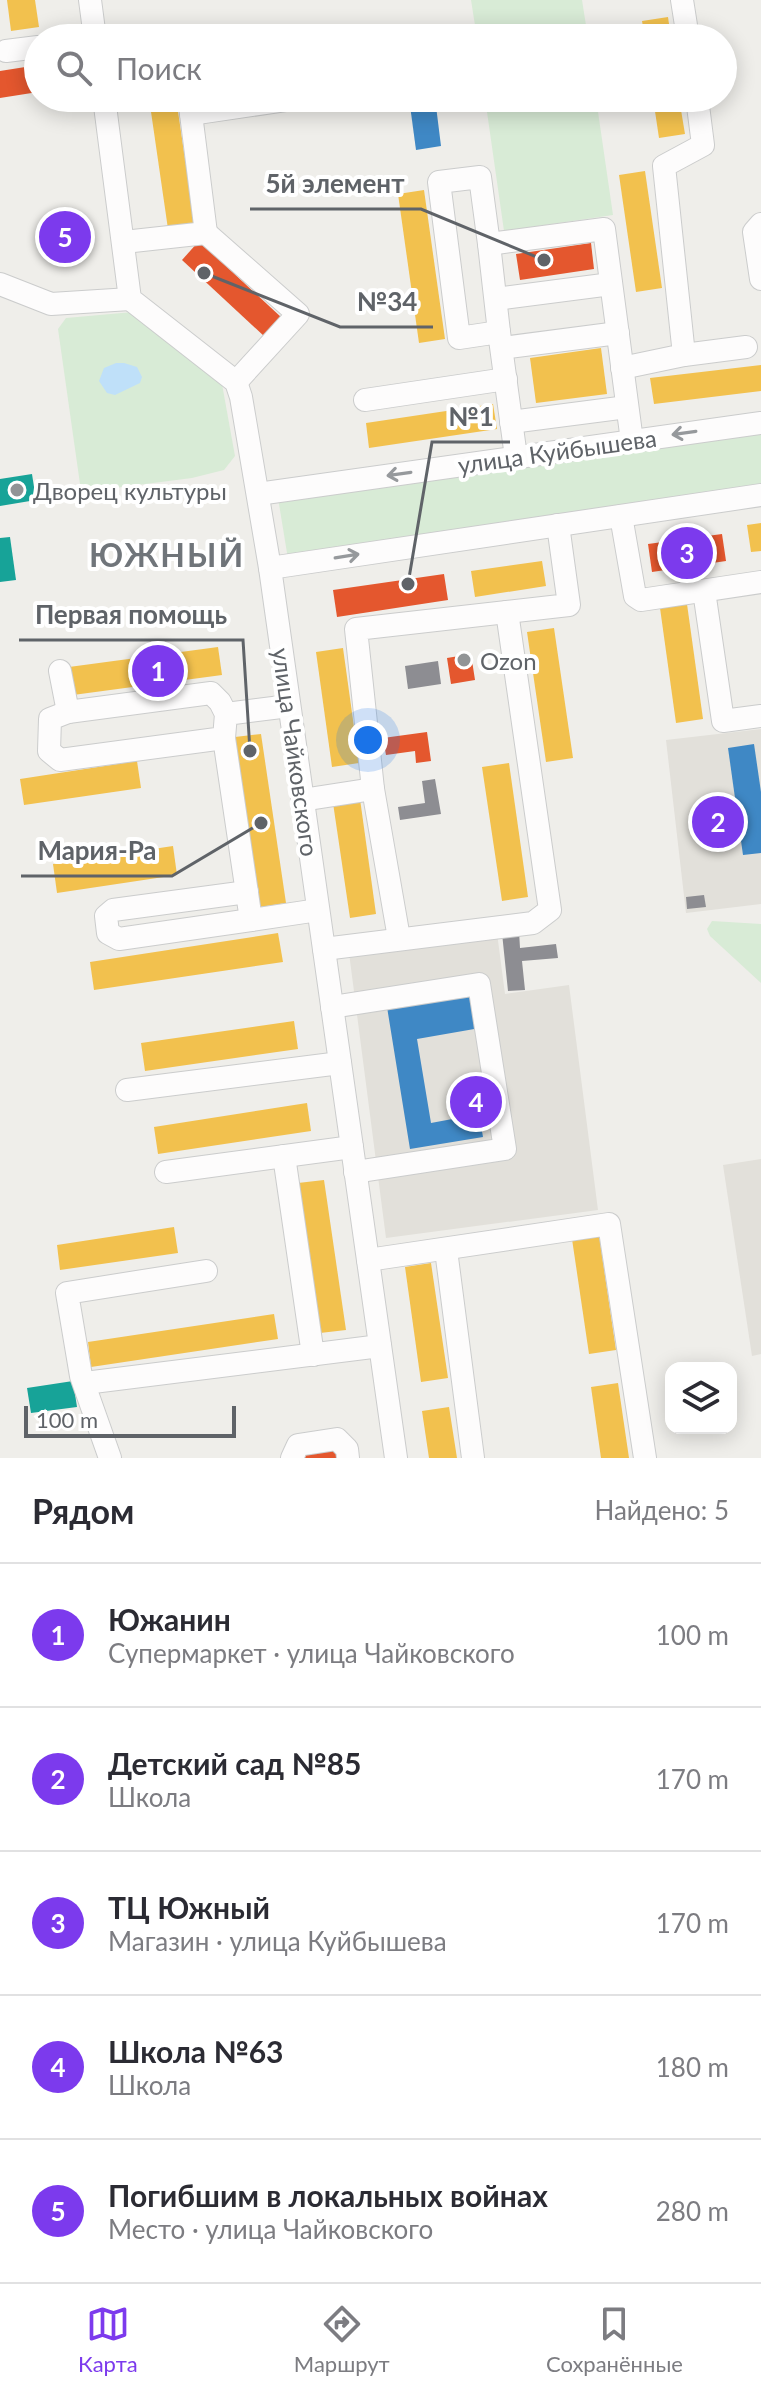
<!DOCTYPE html>
<html lang="ru">
<head>
<meta charset="utf-8">
<style>
  :root { --surface:#fff; --page:#f2f2f3; --text:#2b2b33; --muted:#7c7c81; --line:#e1e1e2; --accent:#7c3aed }
  body { margin:0; font-family:Lato,sans-serif; background:var(--page); color:var(--text) }
  .controls { position:absolute; right:24px; bottom:24px; display:grid; overflow:hidden; border-radius:16px; box-shadow:0 4px 20px #0003 }
  .controls button { width:72px; height:72px; display:grid; place-items:center; padding:0; border:0; border-bottom:2px solid var(--line); background:var(--surface); color:var(--text); font:40px sans-serif }
  .scale { position:absolute; left:24px; bottom:20px; width:212px; box-sizing:border-box; padding-left:8px; border:4px solid #5f6368; border-top:0; font-size:22px; line-height:28px; white-space:nowrap; color:#5f6368; -webkit-text-stroke:6px #fff; paint-order:stroke }
  .you { position:absolute; left:368px; top:740px; width:28px; height:28px; margin:-20px; border:6px solid #fff; border-radius:50%; background:#1a73e8; box-shadow:0 0 0 12px #1a73e833 }
  .badge { display:grid; place-items:center; width:52px; height:52px; border-radius:50%; background:var(--accent); color:#fff; font-size:26px; font-weight:700 }
  .pin { position:absolute; translate:-50% -50%; border:4px solid #fff; box-shadow:0 2px 8px #0006 }
  .list { margin:0; padding:0; list-style:none }
  h2 { display:flex; justify-content:space-between; align-items:center; height:104px; margin:0; padding:0 32px; font-size:34px }
  h2 small { font-size:26px; font-weight:400; color:var(--muted) }
  .list li { display:grid; grid-template-columns:52px 1fr auto; gap:24px; align-items:center; box-sizing:border-box; height:144px; padding:0 32px; border-top:2px solid var(--line) }
  .list b { display:block; font-size:30px; white-space:nowrap }
  .list p { margin:0; font-size:26px; white-space:nowrap; color:var(--muted) }
  .list em { font-size:26px; font-style:normal; color:var(--muted) }
  .icon { flex:none; width:44px; height:44px; fill:none; stroke:currentColor; stroke-width:2; stroke-linecap:round; stroke-linejoin:round }
  .map { position:relative; flex:none; width:761px; height:1458px; overflow:hidden }
  .search { position:absolute; background:var(--surface); box-shadow:0 4px 20px #0003; left:24px; right:24px; top:24px; height:88px; display:flex; align-items:center; gap:20px; box-sizing:border-box; padding:0 28px; border-radius:44px; color:var(--muted); font-size:30px }
  .sheet { height:824px; background:var(--surface) }
  nav { display:flex; justify-content:space-around; align-items:center; box-sizing:border-box; height:112px; border-top:2px solid var(--line); background:var(--surface); font-size:22px; color:var(--muted) }
  nav a { display:grid; justify-items:center; gap:4px }
  nav .on { color:var(--accent) }
  .map>svg:first-child { display:block }
  .education { fill:#e2e0da }
  .green { fill:#d8ebd6 }
  .water { fill:#bfe0f9 }
  .homes { fill:#f2c14e }
  .shops { fill:#e4572e }
  .schools { fill:#3f88c5 }
  .public { fill:#17a398 }
  .industry { fill:#8d8d92 }
  .lines { fill:none; stroke-linecap:round; stroke-linejoin:round }
  .minor-casing { stroke:#cbcccc; stroke-width:24 }
  .minor { stroke:#fdfcfc; stroke-width:22 }
  .oneway { stroke:#96999c }
  .poi-dot { fill:#919496; stroke:#fff; stroke-width:3 }
  .labels { text-anchor:middle; dominant-baseline:central; stroke-width:8; stroke-linejoin:round; paint-order:stroke }
  .street-label { font-size:24px; fill:#5f6368; stroke:#fff }
  .poi-label { font-size:24px; fill:#5f6368; stroke:#fff; text-anchor:start }
  .district-label { font-size:32px; font-weight:bold; letter-spacing:2px; fill:#70757a; stroke:#fff }
  .leader { fill:none; stroke:#5f6368; stroke-width:3 }
  .callout-dot { fill:#5f6368; stroke:#fff; stroke-width:3 }
  .callout-label { font-size:26px; text-anchor:middle; font-weight:bold; fill:#5f6368; stroke:#fff; stroke-width:8; stroke-linejoin:round; paint-order:stroke }
</style>
</head>
<body>
<div class="map">
<svg width="761" height="1458" viewBox="0 0 761 1458">
  <rect width="100%" height="100%" fill="#efeeea"/>
  <g class="education">
    <polygon points="761,729 761,904 686,913 666,740"/>
    <polygon points="497,933 505,994 569,985 598,1210 386,1238 349,953"/>
    <polygon points="761,1159 761,1354 752,1356 723,1165"/>
  </g>
  <g class="green">
    <polygon points="471,0 582,0 588,38 477,38"/>
    <polygon points="485,98 596,98 613,215 504,231"/>
    <polygon points="133,312 222,384 235,456 224,470 192,478 91,491 80,484 58,329 66,318"/>
    <polygon points="761,430 761,487 288,559 278,498"/>
    <polygon points="712,921 761,924 761,983 710,936 707,929"/>
  </g>
  <polygon class="water" points="116,363 124,363 137,367 142,377 140,383 115,395 107,393 99,381 104,368"/>
  <g class="homes">
    <polygon points="7,0 35,0 39,27 11,31"/>
    <polygon points="668,17 671,38 645,38 642,21"/>
    <polygon points="149,98 176,98 195,226 168,229"/>
    <polygon points="653,98 679,98 685,134 659,138"/>
    <polygon points="645,171 662,288 636,292 619,175"/>
    <polygon points="424,190 445,339 419,343 398,194"/>
    <polygon points="601,348 607,394 536,403 530,358"/>
    <polygon points="761,365 761,391 654,404 650,378"/>
    <polygon points="493,404 497,429 369,448 366,423"/>
    <polygon points="761,523 761,551 751,552 747,525"/>
    <polygon points="542,561 546,586 475,597 471,571"/>
    <polygon points="687,604 703,719 676,723 660,608"/>
    <polygon points="554,628 573,758 546,762 527,632"/>
    <polygon points="218,647 222,675 73,695 69,667"/>
    <polygon points="343,648 359,763 332,767 316,652"/>
    <polygon points="261,734 286,903 260,907 235,737"/>
    <polygon points="137,761 141,788 24,805 20,779"/>
    <polygon points="509,763 528,897 502,901 482,767"/>
    <polygon points="360,799 376,914 350,918 333,803"/>
    <polygon points="173,846 177,875 57,893 53,864"/>
    <polygon points="278,933 283,962 94,990 90,962"/>
    <polygon points="294,1021 298,1049 145,1071 141,1043"/>
    <polygon points="307,1103 311,1131 158,1154 154,1127"/>
    <polygon points="324,1180 346,1330 320,1333 298,1183"/>
    <polygon points="174,1227 178,1253 60,1270 57,1245"/>
    <polygon points="599,1235 616,1350 589,1354 572,1239"/>
    <polygon points="431,1263 448,1378 421,1382 405,1267"/>
    <polygon points="274,1314 278,1339 91,1367 88,1342"/>
    <polygon points="618,1383 629,1458 601,1458 591,1387"/>
    <polygon points="449,1407 457,1458 429,1458 422,1411"/>
  </g>
  <g class="shops">
    <polygon points="38,65 38,92 0,98 0,71"/>
    <polygon points="199,241 282,318 265,337 182,260"/>
    <polygon points="591,243 594,269 520,280 516,254"/>
    <polygon points="722,534 726,561 652,572 648,544"/>
    <polygon points="444,574 448,600 337,617 333,590"/>
    <polygon points="471,654 475,680 451,684 447,658"/>
    <polygon points="427,732 431,761 416,763 415,751 386,755 383,738"/>
    <polygon points="339,1443 341,1458 304,1458 303,1449"/>
  </g>
  <g class="schools">
    <polygon points="409,98 435,98 441,146 416,150"/>
    <polygon points="754,744 761,792 761,853 743,855 728,748"/>
    <polygon points="474,992 480,1028 417,1039 431,1123 479,1114 483,1137 410,1149 387,1007"/>
  </g>
  <g class="public">
    <polygon points="32,474 36,500 0,506 0,479"/>
    <polygon points="10,537 16,580 0,582 0,538"/>
    <polygon points="73,1381 77,1407 31,1413 27,1388"/>
  </g>
  <g class="industry">
    <polygon points="438,661 441,684 408,689 405,666"/>
    <polygon points="435,779 441,814 400,820 398,807 425,803 422,781"/>
    <polygon points="704,895 706,907 687,909 686,897"/>
    <polygon points="519,931 520,948 556,944 558,958 522,961 525,990 508,991 502,933"/>
  </g>
  <g class="lines">
    <g class="minor-casing">
      <g id="minor">
        <polyline points="90,0 95,38"/>
        <polyline points="682,0 688,38"/>
        <polyline points="6,51 38,47"/>
        <polyline points="104,98 130,299 236,382 241,397 270,568 396,1458"/>
        <polyline points="189,98 191,114 300,98"/>
        <polyline points="761,224 754,232 761,279"/>
        <polyline points="206,233 298,314 236,382"/>
        <polyline points="124,242 206,233 191,114"/>
        <polyline points="489,244 499,332"/>
        <polyline points="0,284 51,304 130,299"/>
        <polyline points="496,299 611,284"/>
        <polyline points="502,348 618,333"/>
        <polyline points="684,355 746,347"/>
        <polyline points="622,368 684,355 664,166 703,145 697,98"/>
        <polyline points="365,400 506,379"/>
        <polyline points="511,422 627,407"/>
        <polyline points="516,457 499,332 459,338 439,182 480,177 489,244 604,229 632,441"/>
        <polyline points="258,494 761,423"/>
        <polyline points="621,516 635,596 641,600 761,582"/>
        <polyline points="270,568 761,495"/>
        <polyline points="704,591 723,721 761,716"/>
        <polyline points="60,671 68,712"/>
        <polyline points="226,714 224,738 60,760 49,751 50,719 68,712 211,693 220,702 226,714 289,706"/>
        <polyline points="224,738 251,920 318,910"/>
        <polyline points="302,800 373,789"/>
        <polyline points="247,892 113,910 106,916 108,933 119,939 251,920"/>
        <polyline points="399,938 373,789 356,629 569,605 558,525"/>
        <polyline points="324,949 533,923 550,910 507,612"/>
        <polyline points="332,1007 479,984 505,1149 355,1172"/>
        <polyline points="127,1090 340,1063"/>
        <polyline points="284,1156 313,1355"/>
        <polyline points="166,1172 352,1147"/>
        <polyline points="446,1250 473,1458"/>
        <polyline points="368,1260 609,1224 645,1458"/>
        <polyline points="85,1383 380,1346"/>
        <polyline points="110,1458 81,1376 67,1293 206,1271"/>
        <polyline points="292,1458 298,1445 337,1439 347,1449 348,1458"/>
      </g>
    </g>
    <use href="#minor" class="minor"/>
  </g>
  <defs><path id="oneway-shaft" d="M-6 0H5M1.5-3L5.5 0L1.5 3" fill="none" stroke-width="1.6" stroke-linecap="round" stroke-linejoin="round" transform="scale(2)"/></defs>
  <g class="oneway">
    <use href="#oneway-shaft" transform="translate(684 433) rotate(172)"/>
    <use href="#oneway-shaft" transform="translate(399 474) rotate(172)"/>
    <use href="#oneway-shaft" transform="translate(347 556) rotate(-9)"/>
  </g>
  <g class="poi-dot">
    <circle cx="17" cy="490" r="8"/>
    <circle cx="464" cy="660" r="8"/>
  </g>
  <g class="labels">
    <g class="street-label">
      <text transform="translate(557 451) rotate(-8)">улица Куйбышева</text>
      <text transform="translate(296 752) rotate(82)">улица Чайковского</text>
    </g>
    <g class="poi-label">
      <text x="33" y="490">Дворец культуры</text>
      <text x="480" y="660">Ozon</text>
    </g>
    <g class="district-label">
      <text x="167" y="554">ЮЖНЫЙ</text>
    </g>
  </g>
  <path class="leader" d="M544 260L421 209H250M204 273L340 327H433M408 584L432 442H510M250 751L243 640H19M261 823L172 876H21"/>
  <g class="callout-dot">
    <circle cx="544" cy="260" r="8"/>
    <circle cx="204" cy="273" r="8"/>
    <circle cx="408" cy="584" r="8"/>
    <circle cx="250" cy="751" r="8"/>
    <circle cx="261" cy="823" r="8"/>
  </g>
  <g class="callout-label">
    <text x="335" y="193">5й элемент</text>
    <text x="387" y="311">№34</text>
    <text x="471" y="426">№1</text>
    <text x="131" y="624">Первая помощь</text>
    <text x="97" y="860">Мария-Ра</text>
  </g>
</svg>
<div class="controls">
<button><svg class="icon" aria-label="layers" viewBox="0 0 24 24"><path d="M12 4l9 5-9 5-9-5zM3 14l9 5 9-5"/></svg></button>
</div>
<div class="scale">100 m</div>
<div class="you"></div>
<div class="pin badge" style="left:158px;top:671px">1</div>
<div class="pin badge" style="left:718px;top:822px">2</div>
<div class="pin badge" style="left:687px;top:553px">3</div>
<div class="pin badge" style="left:476px;top:1102px">4</div>
<div class="pin badge" style="left:65px;top:237px">5</div>
<div class="search"><svg class="icon" aria-label="search" viewBox="0 0 24 24"><circle cx="10" cy="10" r="6"/><path d="M15 15l6 6"/></svg>Поиск</div>
</div>
<section class="sheet">
<h2>Рядом<small>Найдено: 5</small></h2>
<ul class="list">
<li><span class="badge">1</span><div><b>Южанин</b><p>Супермаркет · улица Чайковского</p></div><em>100 m</em></li>
<li><span class="badge">2</span><div><b>Детский сад №85</b><p>Школа</p></div><em>170 m</em></li>
<li><span class="badge">3</span><div><b>ТЦ Южный</b><p>Магазин · улица Куйбышева</p></div><em>170 m</em></li>
<li><span class="badge">4</span><div><b>Школа №63</b><p>Школа</p></div><em>180 m</em></li>
<li><span class="badge">5</span><div><b>Погибшим в локальных войнах</b><p>Место · улица Чайковского</p></div><em>280 m</em></li>
</ul>
</section>
<nav>
<a class="on"><svg class="icon" aria-label="map" viewBox="0 0 24 24"><path d="M3 6l6-2 6 2 6-2v14l-6 2-6-2-6 2zM9 4v14M15 6v14"/></svg>Карта</a>
<a><svg class="icon" aria-label="directions" viewBox="0 0 24 24"><path d="M12 3l9 9-9 9-9-9zM9 14v-3h6M13 9l2 2-2 2"/></svg>Маршрут</a>
<a><svg class="icon" aria-label="saved" viewBox="0 0 24 24"><path d="M7 4h10v16l-5-4-5 4z"/></svg>Сохранённые</a>
</nav>
</body>
</html>
